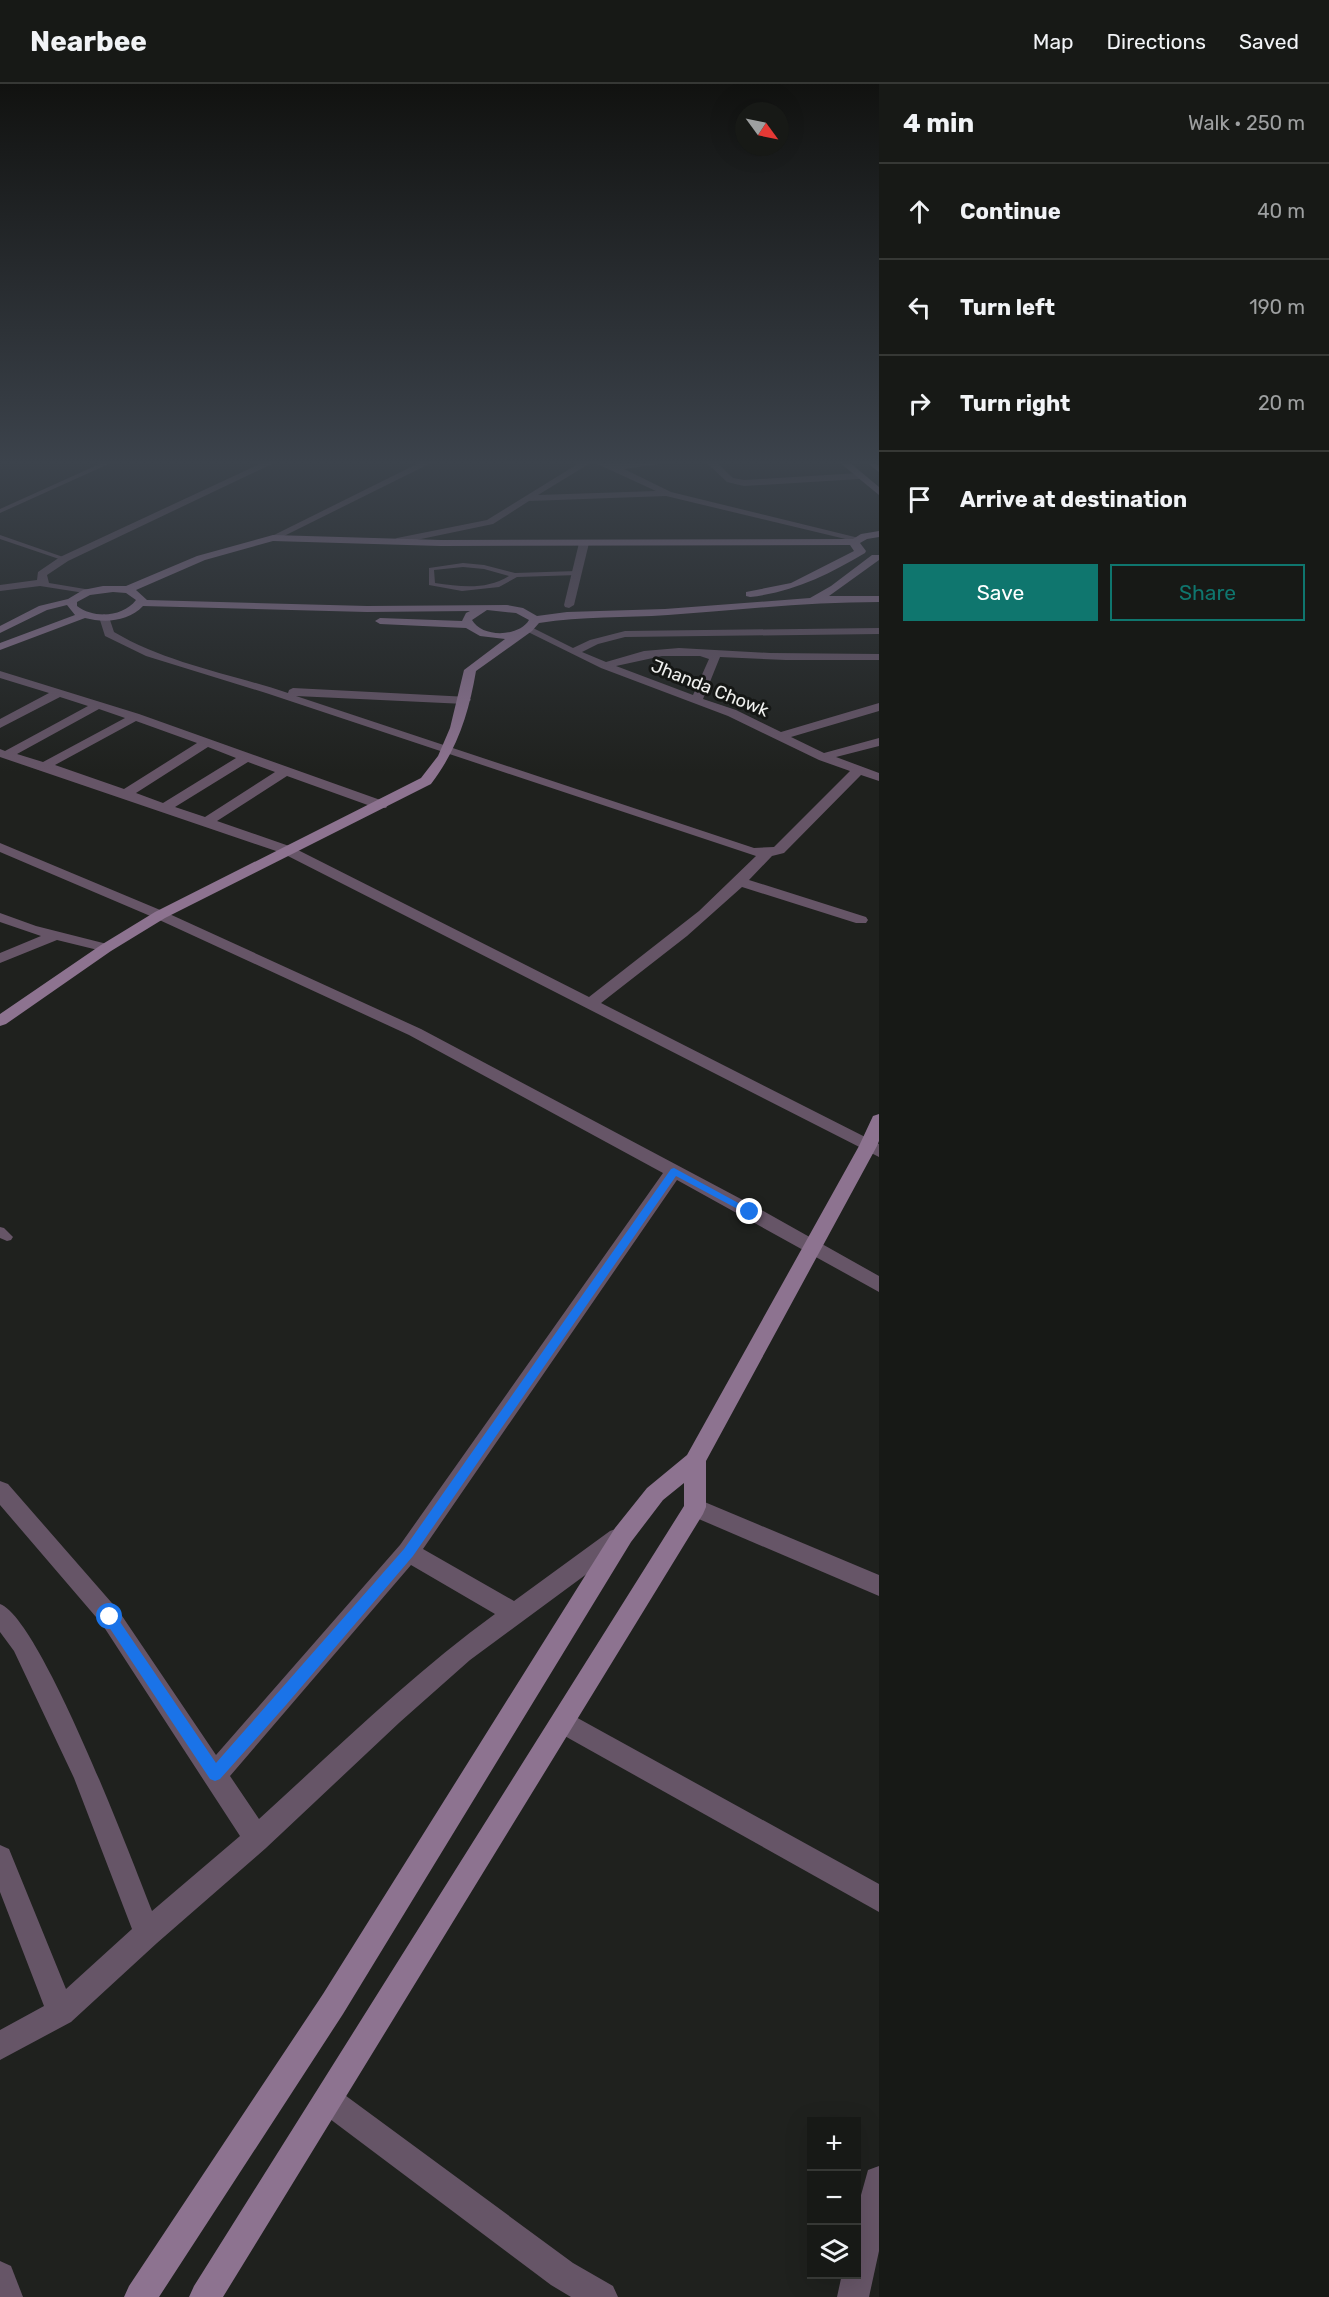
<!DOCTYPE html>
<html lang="en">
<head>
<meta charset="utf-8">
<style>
  :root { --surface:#171916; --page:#242623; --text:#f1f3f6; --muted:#9ea0a1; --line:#363835; --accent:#0f766e }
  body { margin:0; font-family:Rubik,sans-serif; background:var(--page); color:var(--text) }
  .controls { position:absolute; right:18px; bottom:18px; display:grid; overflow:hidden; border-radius:0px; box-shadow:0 6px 24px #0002 }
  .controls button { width:54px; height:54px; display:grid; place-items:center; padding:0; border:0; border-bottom:2px solid var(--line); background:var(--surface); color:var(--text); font:30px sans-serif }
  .compass { position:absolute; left:735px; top:18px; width:54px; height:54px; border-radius:50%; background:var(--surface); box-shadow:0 6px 24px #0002; rotate:123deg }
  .stop { position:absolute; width:18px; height:18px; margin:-14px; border:4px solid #1a73e8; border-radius:50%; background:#fff }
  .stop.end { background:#1a73e8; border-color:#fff; box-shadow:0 2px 6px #0008 }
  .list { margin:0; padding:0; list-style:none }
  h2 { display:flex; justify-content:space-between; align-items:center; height:78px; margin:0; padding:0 24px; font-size:26px }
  h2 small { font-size:20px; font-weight:400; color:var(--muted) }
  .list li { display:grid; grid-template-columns:39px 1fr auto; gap:18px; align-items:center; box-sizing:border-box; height:96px; padding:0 24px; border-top:2px solid var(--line) }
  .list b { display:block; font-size:22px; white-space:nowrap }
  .list em { font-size:20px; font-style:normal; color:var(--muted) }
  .actions { display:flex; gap:12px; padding:18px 24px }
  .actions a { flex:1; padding:14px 0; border:2px solid var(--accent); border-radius:0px; text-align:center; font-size:21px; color:var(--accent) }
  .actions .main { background:var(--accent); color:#fff }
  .icon { flex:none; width:33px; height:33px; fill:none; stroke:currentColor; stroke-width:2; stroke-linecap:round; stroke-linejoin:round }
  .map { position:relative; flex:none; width:879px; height:2213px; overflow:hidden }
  header { display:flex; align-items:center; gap:36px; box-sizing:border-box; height:84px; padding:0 30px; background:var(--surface); border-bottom:2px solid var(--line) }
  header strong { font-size:28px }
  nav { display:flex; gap:33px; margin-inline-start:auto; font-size:21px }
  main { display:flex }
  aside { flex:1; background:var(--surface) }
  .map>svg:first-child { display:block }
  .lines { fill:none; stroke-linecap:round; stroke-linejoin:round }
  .lane { fill:#665567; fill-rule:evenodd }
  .street { fill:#665567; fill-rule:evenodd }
  .secondary { fill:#8d7390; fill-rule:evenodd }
  .route { fill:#1a73e8 }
  .labels { text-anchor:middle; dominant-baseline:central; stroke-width:6; stroke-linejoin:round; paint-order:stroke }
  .far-street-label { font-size:18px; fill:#f0f1ef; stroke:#151715 }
</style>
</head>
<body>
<header>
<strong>Nearbee</strong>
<nav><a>Map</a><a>Directions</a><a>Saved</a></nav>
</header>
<main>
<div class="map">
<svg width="879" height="2213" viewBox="0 0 879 2213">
  <rect width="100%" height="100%" fill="#1f211e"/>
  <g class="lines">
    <g class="lane">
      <polygon points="104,378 113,378 0,429 0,425"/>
      <polygon points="0,451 66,474 67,475 62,476 0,455"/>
      <path d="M463,479L484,481L515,489L577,487L580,489L577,491L517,493L499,503L462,507L429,501V484ZM463,483L484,485L509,492C486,506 462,503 435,499L434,486Z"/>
      <polygon points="0,1143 4,1144 13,1153 11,1156 7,1157 0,1154"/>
    </g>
    <g class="street">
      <polygon points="264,378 276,378 68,477 47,491 49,499 91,506 91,510 40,502 0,507 0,501 37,496 38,488 60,473"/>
      <polygon points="421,378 433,378 276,456 268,454"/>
      <polygon points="581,378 592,378 538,411 656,407 593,378 614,380 673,378 624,385 671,408 863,455 858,458 666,412 529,417 493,440 397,460 392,457 397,454 487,436"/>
      <polygon points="706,378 716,378 733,394 744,396 859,389 864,392 859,395 744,402 727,398"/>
      <polygon points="584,456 589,459 574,521 569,524 565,523 564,521 579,459"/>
      <path d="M104,530L109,533L114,548C166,579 231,590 288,609L289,606L293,604L469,613L471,616L465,620L296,612L754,764L774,763L850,687L819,676L728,632L601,584L524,546L525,544H533L573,564L590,556L625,547L879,544V550L625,553L598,560L582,568L606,578L644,567L679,564L770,569L879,570V576H786L720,573L703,615L736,626L781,648L879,619V627L791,653L824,669L879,654V662L836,673L879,689V697L861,691L784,769L772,772L749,796L866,833L868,836L866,839H856L742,803L687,852L601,919L879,1060V1073L282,769L0,673V665L5,667L88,622L60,613L0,644V635L49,609L0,594V587L139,630L386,718L388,721L386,724H376L287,692L217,737L292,763L589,913L699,827L756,772L266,609L146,572L105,552L99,533ZM662,572H700L709,575L693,611L616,582ZM99,625L125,634L43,678L17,670ZM136,637L197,659L124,705L55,681ZM208,663L236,674L163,719L136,709ZM248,678L275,688L205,733L175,723Z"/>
      <path d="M0,759L165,828L421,945L756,1123L879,1192V1208L677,1096L423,1465L514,1517L610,1447L618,1444L626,1447L629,1454L626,1461L470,1576L400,1638L266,1764L157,1859L71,1938L0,1976V1946L44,1922L0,1808V1761L9,1765L66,1905L132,1845L74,1694L14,1567L0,1548V1520C41,1535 132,1776 152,1827L240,1752L102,1540L0,1421V1397L8,1400L118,1526L216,1671L400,1461L663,1089L409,951L155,834L0,768ZM411,1481L495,1530C411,1591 336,1665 259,1735L230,1692Z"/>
      <polygon points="0,829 36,842 111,861 113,864 106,868 57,856 0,879 0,869 41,852 0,838"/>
      <polygon points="695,1414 879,1491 879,1512 687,1430 684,1423 687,1416"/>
      <polygon points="563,1626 879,1800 879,1828 554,1646 551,1638 554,1630"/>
      <polygon points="328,2001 338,2006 573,2179 613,2202 618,2213 571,2213 551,2201 318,2026 313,2016 318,2006"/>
      <polygon points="879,2082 879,2167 869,2213 837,2213 842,2190 856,2190 856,2129 868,2086"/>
      <polygon points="0,2177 11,2182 23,2213 0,2213"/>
    </g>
    <g class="secondary">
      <polygon points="839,378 849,378 879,403 879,411"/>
      <polygon points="866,378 879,381 879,388"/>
      <path d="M879,447V453L867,455L860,459L866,467L865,469C828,491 793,508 750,513L746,512V508L791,499L854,467L850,461L441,462L273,457L205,476L136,506L147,516L367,522L507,521L523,524L537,532L567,528L665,525L810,514L831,502L872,471H879V476L829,512H879V518C808,518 738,526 668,531C625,534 582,532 539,539L532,547L476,587C469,629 457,666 431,700L165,834L111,867L6,940L0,942V930L101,861L155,828L421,694L438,672L450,644L464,586L505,555L480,552L466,544L380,540L375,537L380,534L462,537L466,529L470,527L367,528L143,522C128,538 104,539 85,534L0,566V559L75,531L67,521L47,526L0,549V542L39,522L68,515L83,506L103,502H126L197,472L273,451L441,456L853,455L861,450ZM113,508L126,509L136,516C123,533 94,535 77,522V518L90,511ZM487,526L516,529L529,536C519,553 482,554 472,536Z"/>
      <polygon points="879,1030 879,1057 877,1062 706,1377 706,1423 703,1430 223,2213 189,2213 194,2202 684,1422 684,1399 663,1416 631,1458 343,1930 159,2213 124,2213 129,2202 323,1910 615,1444 647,1404 687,1371 859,1062 873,1032"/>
    </g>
  </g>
  <linearGradient id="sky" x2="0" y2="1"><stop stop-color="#111210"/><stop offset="0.55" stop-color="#3c434c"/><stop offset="1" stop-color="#3c434c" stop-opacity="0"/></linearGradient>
  <rect width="879" height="688" fill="url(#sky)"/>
  <polygon class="route" points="674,1084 755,1128 753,1130 747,1130 676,1092 413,1472 286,1621 220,1695 215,1697 210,1695 105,1537 103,1533 105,1529 114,1529 216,1679 404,1465 671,1085"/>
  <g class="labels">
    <g class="far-street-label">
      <text transform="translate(710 604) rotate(22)">Jhanda Chowk</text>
    </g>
  </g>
</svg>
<div class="controls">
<button>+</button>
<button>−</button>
<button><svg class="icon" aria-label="layers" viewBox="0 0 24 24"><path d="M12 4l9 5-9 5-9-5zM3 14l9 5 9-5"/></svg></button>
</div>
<svg class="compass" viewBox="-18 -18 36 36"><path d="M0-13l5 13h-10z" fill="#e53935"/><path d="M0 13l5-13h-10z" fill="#9ea0a1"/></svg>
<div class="stop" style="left:110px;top:1533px"></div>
<div class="stop end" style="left:750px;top:1128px"></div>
</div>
<aside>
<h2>4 min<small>Walk · 250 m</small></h2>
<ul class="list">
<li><svg class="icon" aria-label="ahead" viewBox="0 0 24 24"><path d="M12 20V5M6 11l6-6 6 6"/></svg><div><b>Continue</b></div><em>40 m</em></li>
<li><svg class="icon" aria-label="left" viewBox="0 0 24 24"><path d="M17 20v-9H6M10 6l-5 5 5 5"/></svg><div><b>Turn left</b></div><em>190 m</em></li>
<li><svg class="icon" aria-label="right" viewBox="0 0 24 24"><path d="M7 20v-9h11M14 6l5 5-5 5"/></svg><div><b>Turn right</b></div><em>20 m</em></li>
<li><svg class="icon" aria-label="arrive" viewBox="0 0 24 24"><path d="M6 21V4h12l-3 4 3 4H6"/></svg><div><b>Arrive at destination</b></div></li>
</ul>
<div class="actions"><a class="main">Save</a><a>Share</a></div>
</aside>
</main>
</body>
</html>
